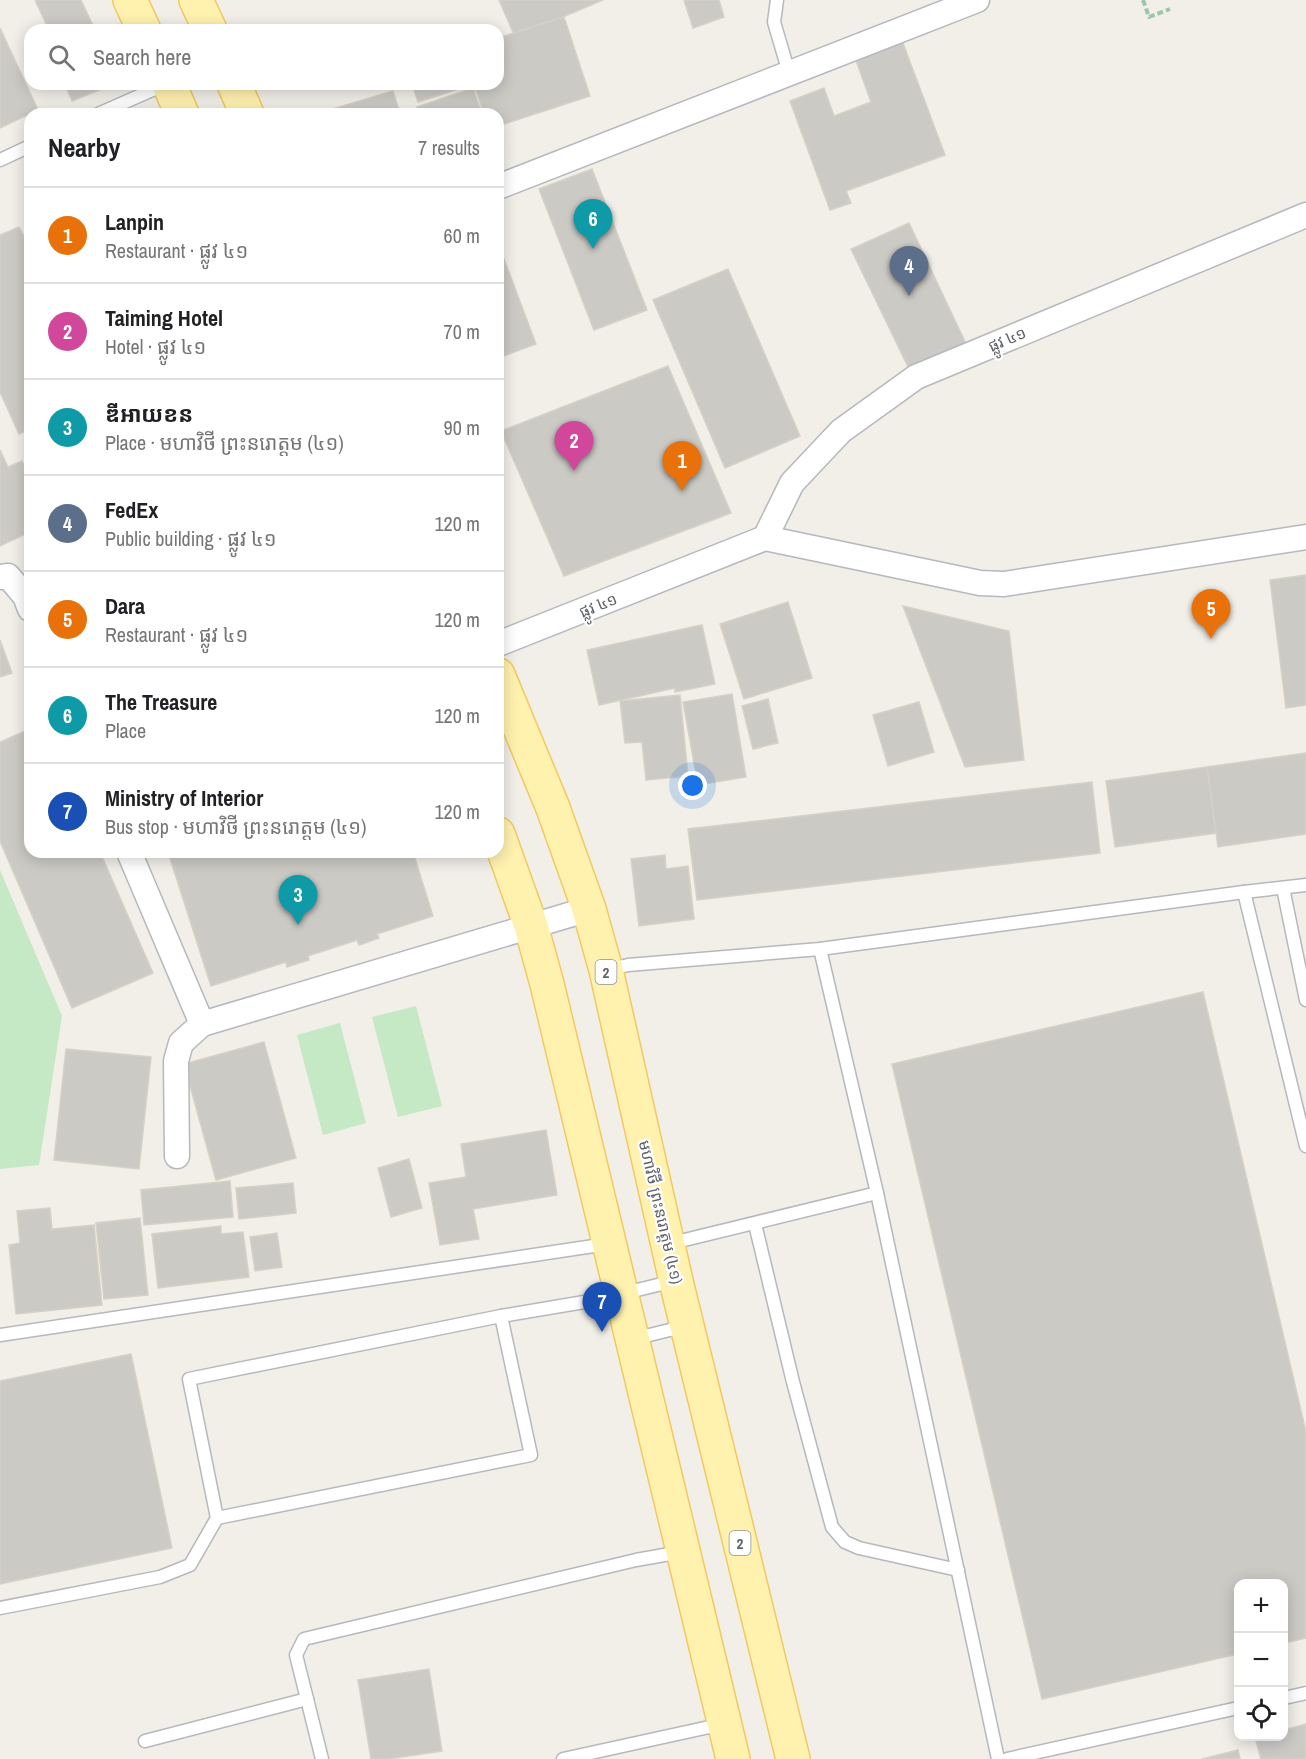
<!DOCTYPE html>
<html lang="en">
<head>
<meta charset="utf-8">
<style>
  :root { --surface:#fff; --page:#f2f2f2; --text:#202124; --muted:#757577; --line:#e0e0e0; --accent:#ea4335 }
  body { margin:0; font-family:"Archivo Narrow","Noto Sans Khmer",sans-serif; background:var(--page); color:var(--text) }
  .controls { position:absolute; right:18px; bottom:18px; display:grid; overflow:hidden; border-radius:12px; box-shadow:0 3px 15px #0003 }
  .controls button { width:54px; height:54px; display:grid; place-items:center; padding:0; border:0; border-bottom:2px solid var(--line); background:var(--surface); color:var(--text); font:30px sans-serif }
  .you { position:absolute; left:693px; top:786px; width:21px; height:21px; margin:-15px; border:4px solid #fff; border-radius:50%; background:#1a73e8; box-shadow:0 0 0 9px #1a73e833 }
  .badge { display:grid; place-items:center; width:39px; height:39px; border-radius:50%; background:var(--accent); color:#fff; font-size:20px; font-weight:700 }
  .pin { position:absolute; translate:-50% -50px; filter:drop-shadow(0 2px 3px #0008) }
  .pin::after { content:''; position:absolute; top:32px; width:21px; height:18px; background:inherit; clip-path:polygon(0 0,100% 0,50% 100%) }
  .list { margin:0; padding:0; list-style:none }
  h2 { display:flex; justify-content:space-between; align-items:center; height:78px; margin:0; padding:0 24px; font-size:26px }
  h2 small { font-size:20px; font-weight:400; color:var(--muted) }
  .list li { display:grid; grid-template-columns:39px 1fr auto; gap:18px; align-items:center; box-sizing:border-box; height:96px; padding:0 24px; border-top:2px solid var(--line) }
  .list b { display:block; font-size:22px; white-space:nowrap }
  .list p { margin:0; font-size:20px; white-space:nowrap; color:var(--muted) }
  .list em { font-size:20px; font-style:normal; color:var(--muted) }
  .icon { flex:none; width:33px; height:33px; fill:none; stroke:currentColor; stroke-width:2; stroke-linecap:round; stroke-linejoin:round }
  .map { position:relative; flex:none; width:1306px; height:1759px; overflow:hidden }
  .search { position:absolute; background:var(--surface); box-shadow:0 3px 15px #0003; left:24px; top:24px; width:480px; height:66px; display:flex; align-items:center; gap:15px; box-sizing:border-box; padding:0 21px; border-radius:18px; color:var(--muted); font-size:22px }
  .panel { position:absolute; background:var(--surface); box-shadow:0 3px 15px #0003; left:24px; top:108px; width:480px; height:750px; border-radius:18px }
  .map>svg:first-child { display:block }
  .green { fill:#c5e8c5 }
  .building { fill:#cccac5; stroke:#d6d1c6; stroke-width:1.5 }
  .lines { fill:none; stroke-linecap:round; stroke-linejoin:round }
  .lane-casing { stroke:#b5b8bc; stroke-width:15 }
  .street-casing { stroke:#b5b8bc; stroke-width:27 }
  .primary-casing { stroke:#f2c960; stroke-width:36 }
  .path { stroke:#9cc7a9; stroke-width:4; stroke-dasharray:6 3; stroke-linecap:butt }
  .lane { stroke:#fff; stroke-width:12 }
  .street { stroke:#fff; stroke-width:24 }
  .primary { stroke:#fff2af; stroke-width:33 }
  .labels { text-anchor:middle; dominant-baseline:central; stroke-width:4.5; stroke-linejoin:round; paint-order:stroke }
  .shield { fill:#fff; stroke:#8f9295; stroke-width:1.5 }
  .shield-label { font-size:15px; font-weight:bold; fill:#5f6368 }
  .street-label { font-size:16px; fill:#5f6368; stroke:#fff }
</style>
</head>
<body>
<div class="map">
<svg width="1306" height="1759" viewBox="0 0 1306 1759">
  <rect width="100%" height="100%" fill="#f1efe8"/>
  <g class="green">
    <polygon points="0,870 62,1016 39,1165 0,1169"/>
    <polygon points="416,1006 442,1106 398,1117 372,1017"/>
    <polygon points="340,1023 366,1123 323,1135 297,1035"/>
  </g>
  <g class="building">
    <polygon points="35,0 81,0 95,30 49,30"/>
    <polygon points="499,0 603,0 515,37"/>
    <polygon points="684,0 719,0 724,17 693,28"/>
    <polygon points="564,17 590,96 498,126 498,114 484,114 474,84 498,84 498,38"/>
    <polygon points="0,28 38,110 0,128"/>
    <polygon points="901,38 945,155 846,191 851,203 830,210 790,101 824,88 834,116 871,102 854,55"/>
    <polygon points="65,84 114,84 72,101"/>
    <polygon points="412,84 474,84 418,102"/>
    <polygon points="473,88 482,114 419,114 417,107"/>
    <polygon points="393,91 400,114 316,114"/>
    <polygon points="592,169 647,310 594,330 539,189"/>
    <polygon points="909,223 967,346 911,373 851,249"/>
    <polygon points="19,227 30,248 30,429 19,434 0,392 0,235"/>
    <polygon points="498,243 536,344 498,358"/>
    <polygon points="728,269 800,436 725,468 653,300"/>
    <polygon points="668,366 731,513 564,576 501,431"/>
    <polygon points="0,450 8,467 22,461 30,477 30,532 0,546"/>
    <polygon points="1306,575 1306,705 1286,708 1270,580"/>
    <polygon points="788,602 812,678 744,699 720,624"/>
    <polygon points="903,606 1009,631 1024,760 965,767"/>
    <polygon points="702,625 715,684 675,692 675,688 599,705 587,650"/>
    <polygon points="0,640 12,673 0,677"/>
    <polygon points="732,694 746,777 698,785 683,702"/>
    <polygon points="680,695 688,776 646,780 642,742 625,743 620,701"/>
    <polygon points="768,699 778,743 753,749 742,706"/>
    <polygon points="919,702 934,752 888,766 873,715"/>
    <polygon points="30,729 30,852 100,852 153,973 72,1008 0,841 0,742"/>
    <polygon points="1306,753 1306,834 1218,847 1207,767"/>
    <polygon points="1207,767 1216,833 1115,847 1106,781"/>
    <polygon points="1092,782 1100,853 697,900 688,829"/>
    <polygon points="168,852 413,852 433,916 377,934 379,938 359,945 357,940 308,956 309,960 287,967 286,962 211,986"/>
    <polygon points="665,855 666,869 688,866 694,919 639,926 631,859"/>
    <polygon points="1203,992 1306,1432 1306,1638 1284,1643 1284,1584 1238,1584 1238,1654 1042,1699 892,1064"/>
    <polygon points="264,1042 296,1158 216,1180 184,1064"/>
    <polygon points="66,1049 151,1057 139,1169 54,1160"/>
    <polygon points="546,1130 557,1195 473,1209 479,1239 440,1245 429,1183 466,1177 461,1144"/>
    <polygon points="409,1159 422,1208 391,1217 378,1168"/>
    <polygon points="230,1181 233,1217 144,1225 141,1190"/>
    <polygon points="293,1183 296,1213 239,1219 236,1188"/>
    <polygon points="50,1208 52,1229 94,1225 102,1305 16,1314 9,1245 20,1243 17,1211"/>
    <polygon points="140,1218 148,1295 104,1299 96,1223"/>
    <polygon points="221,1226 221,1234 243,1232 249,1277 158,1288 152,1234"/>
    <polygon points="277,1233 282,1267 255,1271 250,1237"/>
    <polygon points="131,1354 172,1548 0,1584 0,1381"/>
    <polygon points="429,1669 442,1751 388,1759 371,1759 358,1680"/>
    <polygon points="1306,1724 1306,1759 1261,1759 1255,1737 1284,1736 1284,1730"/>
    <polygon points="1238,1750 1240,1759 1202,1759"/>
  </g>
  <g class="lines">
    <g class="lane-casing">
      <g id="lane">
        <polyline points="777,0 774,22 789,73"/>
        <polyline points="98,114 166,84"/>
        <polyline points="0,160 30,146"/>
        <polyline points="1283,888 1306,1000"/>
        <polyline points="1244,892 1306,1146"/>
        <polyline points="820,949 877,1193 998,1759"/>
        <polyline points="607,970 628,965 820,949 1244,892 1306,885"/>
        <polyline points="755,1224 793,1382 832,1527 845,1542 859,1548 958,1570"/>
        <polyline points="668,1244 877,1193"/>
        <polyline points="0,1335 607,1244"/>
        <polyline points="633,1339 686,1326"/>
        <polyline points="217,1518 531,1455 501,1316"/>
        <polyline points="0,1608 160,1577 190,1565 217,1518 189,1379 501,1316 596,1300 674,1281"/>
        <polyline points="1284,1698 1306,1693"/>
        <polyline points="145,1741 307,1699"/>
        <polyline points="322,1759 296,1655 304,1639 636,1560 681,1552"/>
        <polyline points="563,1759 723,1724"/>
        <polyline points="1007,1759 1238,1708"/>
      </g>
    </g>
    <g class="street-casing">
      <g id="street">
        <polyline points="498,187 977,0"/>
        <polyline points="765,538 792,483 841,431 916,377 1306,215"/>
        <polyline points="0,577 8,576 25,596 30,609"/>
        <polyline points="498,644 765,538 980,583 1004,584 1306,537"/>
        <polyline points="129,852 202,1024 589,909"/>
        <polyline points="177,1156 176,1061 181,1043 202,1024"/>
      </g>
    </g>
    <g class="primary-casing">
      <g id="primary">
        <polyline points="130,0 144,30"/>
        <polyline points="196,0 210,30"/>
        <polyline points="169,84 182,114"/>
        <polyline points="234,84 247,114"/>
        <polyline points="498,675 553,808 589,909 606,970 676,1281 793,1759"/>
        <polyline points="498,834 531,926 547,984 733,1759"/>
      </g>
    </g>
    <polyline class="path" points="1143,0 1149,17 1170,9"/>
    <use href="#lane" class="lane"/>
    <use href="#street" class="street"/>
    <use href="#primary" class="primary"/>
  </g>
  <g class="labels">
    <g class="shield">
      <rect x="595.5" y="960" width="21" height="24" rx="4.5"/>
      <rect x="729.5" y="1531" width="21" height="24" rx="4.5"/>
    </g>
    <g class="shield-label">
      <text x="606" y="972">2</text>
      <text x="740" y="1543">2</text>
    </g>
    <g class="street-label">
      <text transform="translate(1007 339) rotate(-23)">ផ្លូវ ៤១</text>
      <text transform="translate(598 605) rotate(-22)">ផ្លូវ ៤១</text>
      <text transform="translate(661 1212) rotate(77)">មហាវិថី ព្រះនរោត្តម (៤១)</text>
    </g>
  </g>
</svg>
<div class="controls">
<button>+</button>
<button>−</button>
<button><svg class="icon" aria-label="locate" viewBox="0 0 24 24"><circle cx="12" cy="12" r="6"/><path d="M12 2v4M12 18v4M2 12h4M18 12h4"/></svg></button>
</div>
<div class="you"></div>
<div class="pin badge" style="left:682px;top:491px;background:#e8710a">1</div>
<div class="pin badge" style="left:574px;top:471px;background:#d1479c">2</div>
<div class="pin badge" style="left:298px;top:925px;background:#0f9aa8">3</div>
<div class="pin badge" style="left:909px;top:296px;background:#5c6f8a">4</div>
<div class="pin badge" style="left:1211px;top:639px;background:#e8710a">5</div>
<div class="pin badge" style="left:593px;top:249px;background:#0f9aa8">6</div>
<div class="pin badge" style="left:602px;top:1332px;background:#1a4fb4">7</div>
<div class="search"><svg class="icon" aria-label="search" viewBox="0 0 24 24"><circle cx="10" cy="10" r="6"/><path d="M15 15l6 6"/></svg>Search here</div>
<section class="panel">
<h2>Nearby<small>7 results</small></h2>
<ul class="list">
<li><span class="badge" style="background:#e8710a">1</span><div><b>Lanpin</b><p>Restaurant · ផ្លូវ ៤១</p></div><em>60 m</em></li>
<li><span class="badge" style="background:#d1479c">2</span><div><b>Taiming Hotel</b><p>Hotel · ផ្លូវ ៤១</p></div><em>70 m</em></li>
<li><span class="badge" style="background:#0f9aa8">3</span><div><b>ឌីអាយខន</b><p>Place · មហាវិថី ព្រះនរោត្តម (៤១)</p></div><em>90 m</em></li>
<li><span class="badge" style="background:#5c6f8a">4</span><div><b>FedEx</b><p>Public building · ផ្លូវ ៤១</p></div><em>120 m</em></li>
<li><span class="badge" style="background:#e8710a">5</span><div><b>Dara</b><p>Restaurant · ផ្លូវ ៤១</p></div><em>120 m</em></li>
<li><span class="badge" style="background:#0f9aa8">6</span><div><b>The Treasure</b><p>Place</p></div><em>120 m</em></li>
<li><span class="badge" style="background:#1a4fb4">7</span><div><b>Ministry of Interior</b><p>Bus stop · មហាវិថី ព្រះនរោត្តម (៤១)</p></div><em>120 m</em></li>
</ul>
</section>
</div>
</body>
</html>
